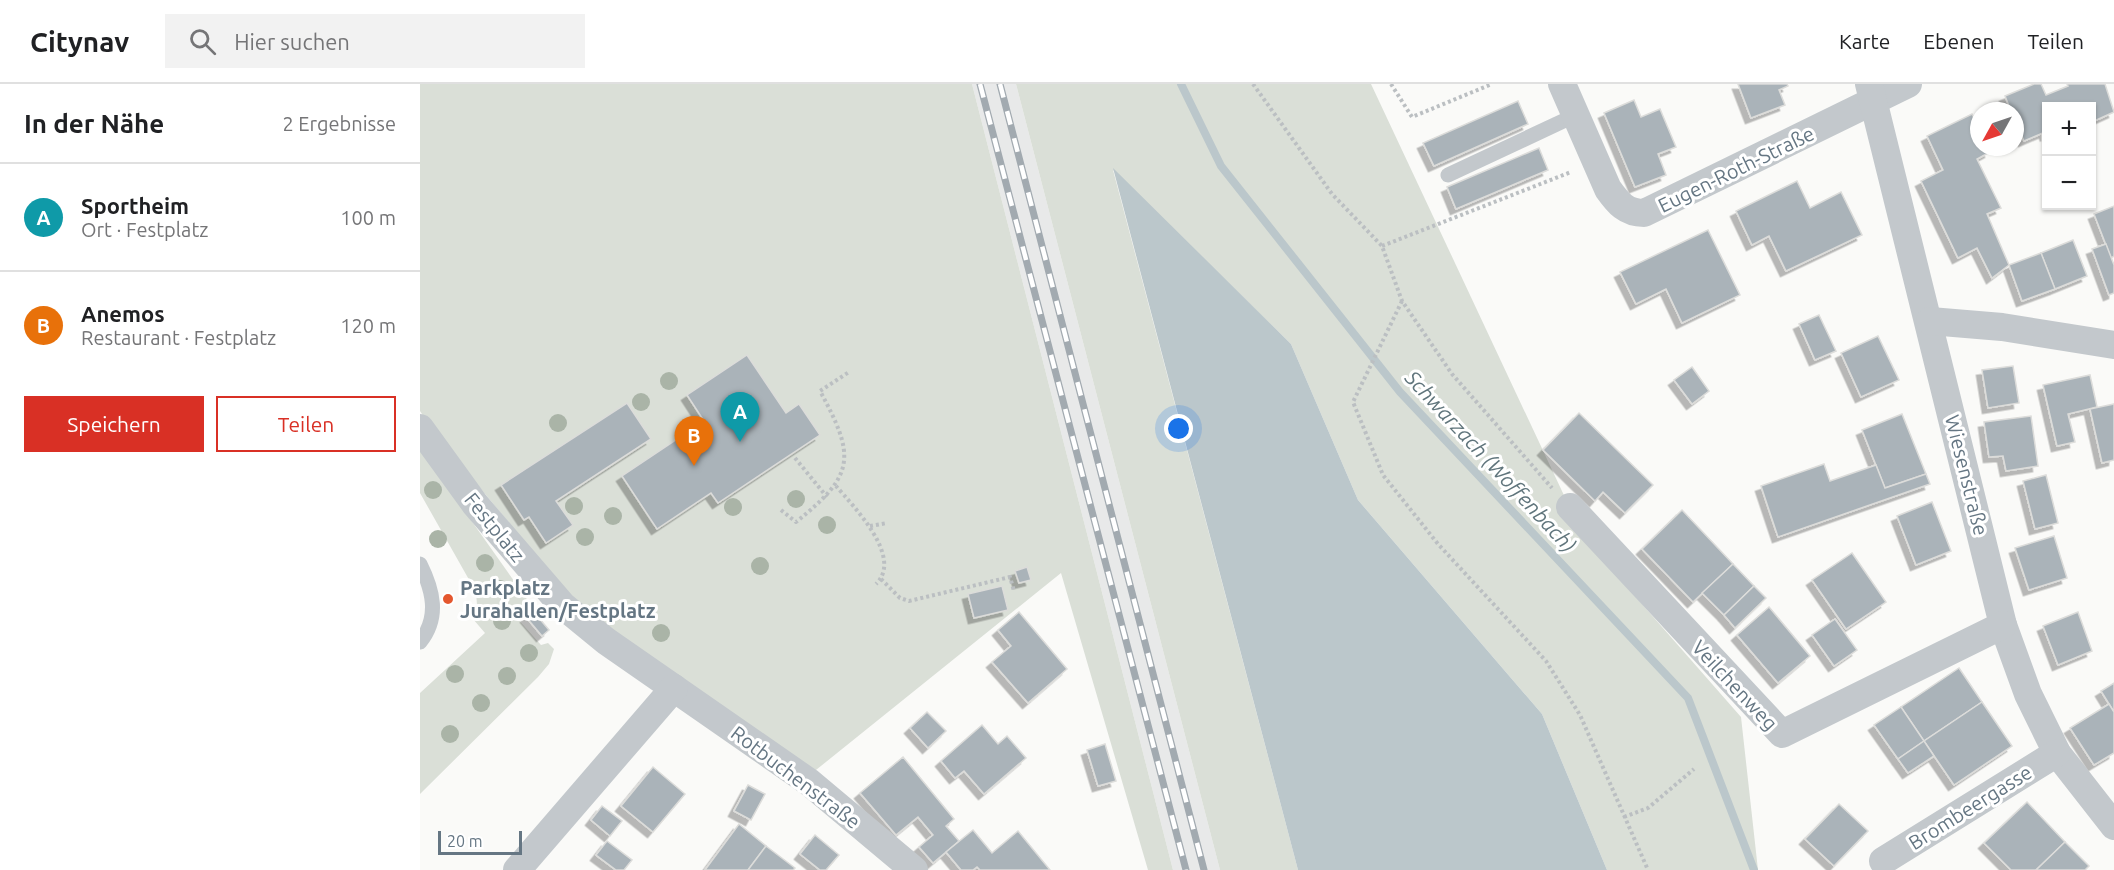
<!DOCTYPE html>
<html lang="de">
<head>
<meta charset="utf-8">
<style>
  :root { --surface:#fff; --page:#f2f2f2; --text:#202124; --muted:#757577; --line:#e0e0e0; --accent:#d93025 }
  body { margin:0; font-family:Ubuntu,sans-serif; background:var(--page); color:var(--text) }
  .controls { position:absolute; right:18px; top:18px; display:grid; overflow:hidden; border-radius:0px; box-shadow:0 2px 4px #0004 }
  .controls button { width:54px; height:54px; display:grid; place-items:center; padding:0; border:0; border-bottom:2px solid var(--line); background:var(--surface); color:var(--text); font:30px sans-serif }
  .compass { position:absolute; left:1550px; top:18px; width:54px; height:54px; border-radius:50%; background:var(--surface); box-shadow:0 2px 4px #0004; rotate:230deg }
  .scale { position:absolute; left:18px; bottom:15px; width:84px; box-sizing:border-box; padding-left:6px; border:3px solid #657683; border-top:0; font-size:16px; line-height:21px; white-space:nowrap; color:#657683; -webkit-text-stroke:4px #fff; paint-order:stroke }
  .you { position:absolute; left:759px; top:345px; width:21px; height:21px; margin:-15px; border:4px solid #fff; border-radius:50%; background:#1a73e8; box-shadow:0 0 0 9px #1a73e833 }
  .badge { display:grid; place-items:center; width:39px; height:39px; border-radius:50%; background:var(--accent); color:#fff; font-size:20px; font-weight:700 }
  .pin { position:absolute; translate:-50% -50px; filter:drop-shadow(0 2px 3px #0008) }
  .pin::after { content:''; position:absolute; top:32px; width:21px; height:18px; background:inherit; clip-path:polygon(0 0,100% 0,50% 100%) }
  .list { margin:0; padding:0; list-style:none }
  h2 { display:flex; justify-content:space-between; align-items:center; height:78px; margin:0; padding:0 24px; font-size:26px }
  h2 small { font-size:20px; font-weight:400; color:var(--muted) }
  .list li { display:grid; grid-template-columns:39px 1fr auto; gap:18px; align-items:center; box-sizing:border-box; height:108px; padding:0 24px; border-top:2px solid var(--line) }
  .list b { display:block; font-size:22px; white-space:nowrap }
  .list p { margin:0; font-size:20px; white-space:nowrap; color:var(--muted) }
  .list em { font-size:20px; font-style:normal; color:var(--muted) }
  .actions { display:flex; gap:12px; padding:18px 24px }
  .actions a { flex:1; padding:14px 0; border:2px solid var(--accent); border-radius:0px; text-align:center; font-size:21px; color:var(--accent) }
  .actions .main { background:var(--accent); color:#fff }
  .icon { flex:none; width:33px; height:33px; fill:none; stroke:currentColor; stroke-width:2; stroke-linecap:round; stroke-linejoin:round }
  .map { position:relative; flex:none; width:1694px; height:786px; overflow:hidden }
  header { display:flex; align-items:center; gap:36px; box-sizing:border-box; height:84px; padding:0 30px; background:var(--surface); border-bottom:2px solid var(--line) }
  header strong { font-size:28px }
  nav { display:flex; gap:33px; margin-inline-start:auto; font-size:21px }
  .search { width:420px; height:54px; background:var(--page); display:flex; align-items:center; gap:15px; box-sizing:border-box; padding:0 21px; border-radius:0px; color:var(--muted); font-size:22px }
  main { display:flex }
  aside { flex:1; background:var(--surface) }
  .map>svg:first-child { display:block }
  .built { fill:#e8e9e9 }
  .green { fill:#dadfd7 }
  .water { fill:#bbc7cb }
  .lines { fill:none; stroke-linecap:round; stroke-linejoin:round }
  .stream { stroke:#bbc7cb; stroke-width:8 }
  .building { fill:#aab3b9; stroke:#dcdcda; stroke-width:1.5; filter:url(#shadow) }
  .path { stroke:#bbbfc2; stroke-width:4; stroke-dasharray:3 3; stroke-linecap:butt }
  .service { stroke:#c3c8cc; stroke-width:15 }
  .minor { stroke:#c3c8cc; stroke-width:28 }
  .rail-casing { stroke:#a2aab0; stroke-width:7 }
  .rail { stroke:#fff; stroke-width:4.5; stroke-dasharray:14; stroke-linecap:butt }
  .tree { fill:#aab4a7 }
  .poi-dot { fill:#e4572e; stroke:#fff; stroke-width:2 }
  .labels { text-anchor:middle; dominant-baseline:central; stroke-width:6; stroke-linejoin:round; paint-order:stroke }
  .street-label { font-size:20px; fill:#657683; stroke:#fff }
  .poi-label { font-size:20px; font-weight:bold; fill:#657683; stroke:#fff; text-anchor:start }
  .water-label { font-size:21px; font-style:italic; fill:#60757c; stroke:#fff }
</style>
</head>
<body>
<header>
<strong>Citynav</strong>
<div class="search"><svg class="icon" aria-label="search" viewBox="0 0 24 24"><circle cx="10" cy="10" r="6"/><path d="M15 15l6 6"/></svg>Hier suchen</div>
<nav><a>Karte</a><a>Ebenen</a><a>Teilen</a></nav>
</header>
<main>
<aside>
<h2>In der Nähe<small>2 Ergebnisse</small></h2>
<ul class="list">
<li><span class="badge" style="background:#0f9aa8">A</span><div><b>Sportheim</b><p>Ort · Festplatz</p></div><em>100 m</em></li>
<li><span class="badge" style="background:#e8710a">B</span><div><b>Anemos</b><p>Restaurant · Festplatz</p></div><em>120 m</em></li>
</ul>
<div class="actions"><a class="main">Speichern</a><a>Teilen</a></div>
</aside>
<div class="map">
<svg width="1694" height="786" viewBox="0 0 1694 786">
  <defs>
    <filter id="shadow"><feDropShadow dx="-5.5" dy="5.5" stdDeviation="0" flood-color="#0004"/></filter>
  </defs>
  <rect width="100%" height="100%" fill="#fafaf8"/>
  <polygon class="built" points="552,0 596,0 800,786 753,786"/>
  <g class="green">
    <polygon points="0,0 552,0 753,786 728,786 641,489 391,690 160,525 14,348 0,327"/>
    <polygon points="596,0 951,0 1164,454 1321,633 1338,786 1187,786 1122,630 938,416 871,260 693,86 878,786 800,786"/>
    <polygon points="0,364 111,521 96,533 121,561 128,559 134,565 129,580 118,593 0,710 0,609 65,549 53,535 57,521 56,508 0,409"/>
  </g>
  <polygon class="water" points="693,84 871,260 938,416 1122,630 1187,786 878,786"/>
  <g class="lines">
    <polyline class="stream" points="761,0 801,82 980,308 1268,614 1334,786"/>
  </g>
  <g class="building">
    <polygon points="1318,0 1367,0 1368,2 1359,6 1365,21 1331,34"/>
    <polygon points="1614,0 1621,0 1626,11 1648,2 1647,0 1685,0 1694,28 1672,38 1672,22 1626,22 1626,52 1625,48 1604,57 1595,37 1595,27 1591,27 1585,12"/>
    <polygon points="1214,16 1221,33 1240,25 1256,63 1238,70 1246,91 1215,103 1184,29"/>
    <polygon points="1098,17 1108,40 1014,82 1003,59"/>
    <polygon points="1552,30 1559,45 1559,63 1568,63 1570,68 1557,75 1581,124 1567,130 1589,181 1572,194 1557,164 1538,174 1501,97 1523,86 1507,52"/>
    <polygon points="1119,64 1128,86 1036,125 1027,103"/>
    <polygon points="1377,97 1390,124 1421,108 1442,151 1366,187 1349,152 1332,161 1316,127"/>
    <polygon points="1694,122 1694,172 1691,174 1674,130"/>
    <polygon points="1288,146 1320,211 1262,239 1246,205 1216,220 1200,188"/>
    <polygon points="1653,156 1667,192 1635,205 1621,169"/>
    <polygon points="1686,160 1694,181 1694,209 1689,211 1672,165"/>
    <polygon points="1621,169 1635,205 1602,217 1589,181"/>
    <polygon points="1399,231 1416,267 1395,276 1379,240"/>
    <polygon points="1458,252 1479,296 1441,313 1421,269"/>
    <polygon points="327,271 366,329 379,320 400,351 298,419 291,409 237,445 202,392 284,337 267,311"/>
    <polygon points="1593,282 1599,319 1568,324 1562,286"/>
    <polygon points="1272,283 1289,307 1272,320 1254,296"/>
    <polygon points="1670,291 1677,323 1648,330 1655,358 1637,362 1623,301"/>
    <polygon points="207,319 231,355 136,417 153,441 126,459 109,433 104,436 81,401"/>
    <polygon points="1694,320 1694,376 1682,379 1670,325"/>
    <polygon points="1159,329 1233,401 1205,429 1183,408 1175,417 1123,366"/>
    <polygon points="1482,330 1506,390 1465,404 1442,346"/>
    <polygon points="1611,332 1618,382 1586,387 1583,372 1569,373 1564,338"/>
    <polygon points="1404,380 1410,397 1456,381 1465,404 1506,390 1510,400 1358,453 1341,402"/>
    <polygon points="1626,391 1638,439 1615,445 1603,397"/>
    <polygon points="1512,418 1531,467 1496,481 1477,432"/>
    <polygon points="1262,426 1313,480 1273,518 1222,465"/>
    <polygon points="1634,452 1647,494 1609,506 1595,464"/>
    <polygon points="1432,469 1466,518 1426,545 1392,496"/>
    <polygon points="1313,480 1334,502 1304,531 1282,509"/>
    <polygon points="607,483 611,496 599,499 595,487"/>
    <polygon points="582,502 588,526 554,534 548,510"/>
    <polygon points="1334,502 1346,514 1315,544 1304,531"/>
    <polygon points="1349,523 1390,572 1358,599 1317,551"/>
    <polygon points="113,527 129,546 122,552 106,533"/>
    <polygon points="599,528 647,585 608,619 572,578 591,562 578,546"/>
    <polygon points="1658,528 1672,567 1638,581 1623,542"/>
    <polygon points="1415,535 1437,566 1414,582 1392,551"/>
    <polygon points="1539,584 1562,618 1504,657 1481,623"/>
    <polygon points="1694,599 1694,628 1681,607"/>
    <polygon points="1562,618 1592,662 1534,701 1504,657"/>
    <polygon points="1689,620 1694,628 1694,669 1674,681 1650,644"/>
    <polygon points="1481,623 1504,657 1478,675 1454,641"/>
    <polygon points="507,628 526,647 508,664 490,644"/>
    <polygon points="562,641 578,660 587,652 606,674 564,710 544,687 535,694 521,677"/>
    <polygon points="1504,657 1514,672 1488,689 1478,675"/>
    <polygon points="685,660 696,697 678,702 667,666"/>
    <polygon points="483,673 534,735 526,742 539,757 513,779 499,763 513,751 498,733 476,751 440,709"/>
    <polygon points="233,683 265,710 233,748 201,722"/>
    <polygon points="328,701 345,710 331,736 314,727"/>
    <polygon points="1607,718 1645,758 1616,786 1591,786 1564,759"/>
    <polygon points="1419,720 1448,747 1414,782 1385,755"/>
    <polygon points="182,722 202,737 190,752 171,736"/>
    <polygon points="319,740 346,762 328,786 285,786"/>
    <polygon points="553,746 572,769 598,747 630,786 560,786 557,783 553,786 541,786 526,768"/>
    <polygon points="395,751 419,771 406,786 400,786 380,770"/>
    <polygon points="187,757 212,776 204,786 196,786 176,771"/>
    <polygon points="1645,758 1669,782 1665,786 1616,786"/>
    <polygon points="346,762 375,784 373,786 328,786"/>
  </g>
  <g class="lines">
    <g class="path">
      <polyline points="833,0 912,110 962,162 982,217 1032,290 1132,404"/>
      <polyline points="971,0 992,33 1072,0"/>
      <polyline points="962,162 1151,88"/>
      <polyline points="982,217 933,318 963,391 1018,460 1126,577 1160,631 1228,786"/>
      <polyline points="375,374 407,413"/>
      <path d="M416,402C433,422 484,473 456,500"/>
      <path d="M361,426L376,438C435,391 436,373 400,307L429,288"/>
      <polyline points="450,442 467,439"/>
      <polyline points="461,495 480,514 489,517 590,493 594,507"/>
      <polyline points="1204,733 1228,724 1274,685"/>
    </g>
    <g class="service">
      <polyline points="1028,91 1156,31"/>
      <path d="M0,480C13,506 20,533 0,558"/>
    </g>
    <g class="minor">
      <path d="M1142,0L1188,105C1198,119 1206,129 1224,129L1488,0"/>
      <polyline points="1449,0 1583,541 1608,610 1637,669 1694,742"/>
      <polyline points="1510,237 1582,243 1694,261"/>
      <polyline points="0,344 55,420 142,521 186,557 389,698 494,786"/>
      <polyline points="1150,423 1362,650 1583,541"/>
      <polyline points="1463,777 1637,669"/>
      <polyline points="97,786 254,604"/>
    </g>
    <g class="rail-casing">
      <g id="rail">
        <polyline points="560,0 766,786"/>
        <polyline points="580,0 784,786"/>
      </g>
    </g>
    <use href="#rail" class="rail"/>
  </g>
  <g class="tree">
    <circle cx="249" cy="297" r="9"/>
    <circle cx="221" cy="318" r="9"/>
    <circle cx="138" cy="339" r="9"/>
    <circle cx="13" cy="406" r="9"/>
    <circle cx="376" cy="415" r="9"/>
    <circle cx="154" cy="422" r="9"/>
    <circle cx="313" cy="423" r="9"/>
    <circle cx="193" cy="432" r="9"/>
    <circle cx="407" cy="441" r="9"/>
    <circle cx="165" cy="453" r="9"/>
    <circle cx="18" cy="455" r="9"/>
    <circle cx="65" cy="479" r="9"/>
    <circle cx="340" cy="482" r="9"/>
    <circle cx="80" cy="505" r="9"/>
    <circle cx="82" cy="537" r="9"/>
    <circle cx="241" cy="549" r="9"/>
    <circle cx="109" cy="569" r="9"/>
    <circle cx="35" cy="590" r="9"/>
    <circle cx="87" cy="592" r="9"/>
    <circle cx="61" cy="619" r="9"/>
    <circle cx="30" cy="650" r="9"/>
  </g>
  <circle class="poi-dot" cx="28" cy="515" r="6"/>
  <g class="labels">
    <g class="street-label">
      <text transform="translate(1316 85) rotate(-26)">Eugen-Roth-Straße</text>
      <text transform="translate(1547 391) rotate(76)">Wiesenstraße</text>
      <text transform="translate(75 443) rotate(51)">Festplatz</text>
      <text transform="translate(1315 601) rotate(47)">Veilchenweg</text>
      <text transform="translate(376 693) rotate(37)">Rotbuchenstraße</text>
      <text transform="translate(1550 723) rotate(-32)">Brombeergasse</text>
    </g>
    <g class="poi-label">
      <text x="40" y="503">Parkplatz<tspan x="40" dy="23">Jurahallen/Festplatz</tspan></text>
    </g>
    <g class="water-label">
      <text transform="translate(1071 377) rotate(47)">Schwarzach (Woffenbach)</text>
    </g>
  </g>
</svg>
<div class="controls">
<button>+</button>
<button>−</button>
</div>
<svg class="compass" viewBox="-18 -18 36 36"><path d="M0-13l5 13h-10z" fill="#e53935"/><path d="M0 13l5-13h-10z" fill="#757577"/></svg>
<div class="scale">20 m</div>
<div class="you"></div>
<div class="pin badge" style="left:320px;top:358px;background:#0f9aa8">A</div>
<div class="pin badge" style="left:274px;top:382px;background:#e8710a">B</div>
</div>
</main>
</body>
</html>
